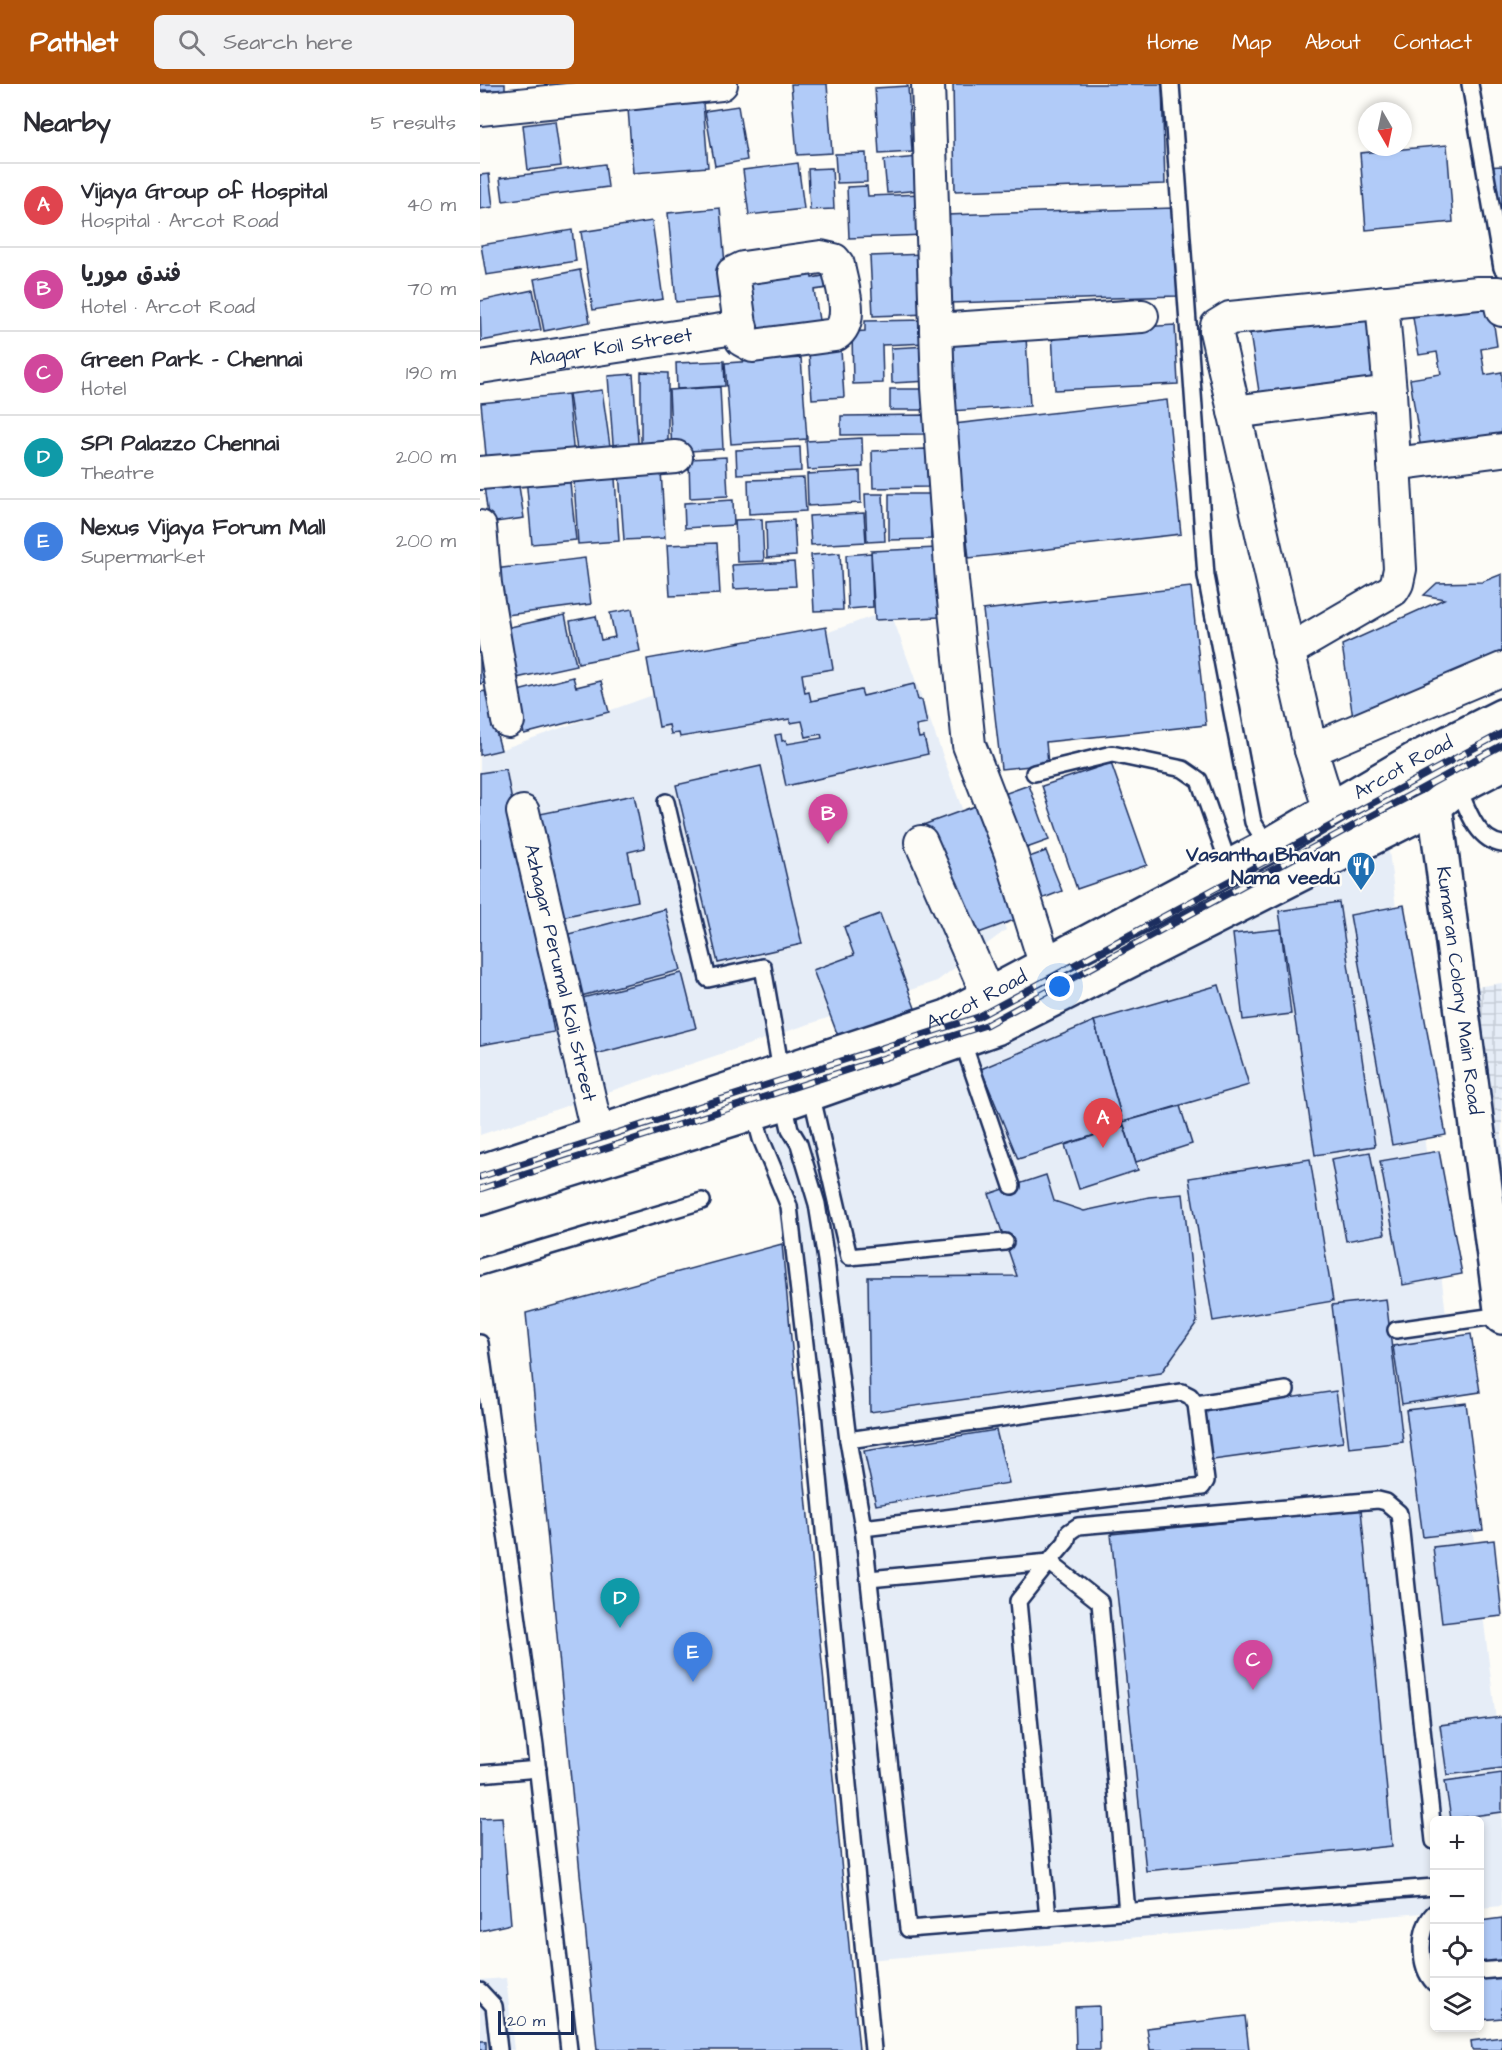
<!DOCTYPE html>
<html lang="en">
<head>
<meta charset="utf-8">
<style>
  :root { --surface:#fff; --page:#f2f2f3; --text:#2b2b33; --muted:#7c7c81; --line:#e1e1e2; --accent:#b45309 }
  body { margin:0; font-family:"Architects Daughter","Playpen Sans Arabic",sans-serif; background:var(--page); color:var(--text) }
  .controls { position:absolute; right:18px; bottom:18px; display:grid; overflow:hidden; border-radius:9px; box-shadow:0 3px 9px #0003 }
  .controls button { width:54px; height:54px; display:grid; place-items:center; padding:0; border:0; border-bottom:2px solid var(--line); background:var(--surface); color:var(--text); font:30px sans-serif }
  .compass { position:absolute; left:878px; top:18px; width:54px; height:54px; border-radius:50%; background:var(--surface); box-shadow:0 3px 9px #0003; rotate:171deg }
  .scale { position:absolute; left:18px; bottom:15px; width:76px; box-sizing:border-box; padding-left:6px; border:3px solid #1b2f5e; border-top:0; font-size:16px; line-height:21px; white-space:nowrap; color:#1b2f5e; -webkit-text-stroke:4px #fdfcf7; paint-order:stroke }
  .you { position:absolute; left:580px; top:903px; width:21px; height:21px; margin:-15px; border:4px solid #fff; border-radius:50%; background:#1a73e8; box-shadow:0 0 0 9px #1a73e833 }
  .badge { display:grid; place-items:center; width:39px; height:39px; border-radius:50%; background:var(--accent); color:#fff; font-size:20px; font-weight:700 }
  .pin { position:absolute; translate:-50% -50px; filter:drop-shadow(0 2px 3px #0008) }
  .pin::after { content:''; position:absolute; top:32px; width:21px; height:18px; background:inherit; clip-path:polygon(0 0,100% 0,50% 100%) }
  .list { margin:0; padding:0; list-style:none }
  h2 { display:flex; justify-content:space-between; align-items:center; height:78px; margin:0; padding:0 24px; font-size:26px }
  h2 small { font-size:20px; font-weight:400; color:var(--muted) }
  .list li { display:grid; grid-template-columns:39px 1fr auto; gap:18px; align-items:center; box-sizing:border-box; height:84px; padding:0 24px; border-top:2px solid var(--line) }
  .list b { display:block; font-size:22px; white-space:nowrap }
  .list p { margin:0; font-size:20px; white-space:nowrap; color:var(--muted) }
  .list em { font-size:20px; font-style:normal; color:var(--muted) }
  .icon { flex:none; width:33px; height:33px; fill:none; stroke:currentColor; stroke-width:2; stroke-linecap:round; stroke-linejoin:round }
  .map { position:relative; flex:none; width:1022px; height:1966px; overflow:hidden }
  header { display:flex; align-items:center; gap:36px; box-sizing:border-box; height:84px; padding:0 30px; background:var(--accent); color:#fff }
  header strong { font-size:28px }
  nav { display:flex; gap:33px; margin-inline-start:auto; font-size:21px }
  .search { width:420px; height:54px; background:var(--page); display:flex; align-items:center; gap:15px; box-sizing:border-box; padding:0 21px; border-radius:9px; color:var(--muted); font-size:22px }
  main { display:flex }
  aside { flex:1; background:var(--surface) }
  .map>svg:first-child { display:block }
  .built { fill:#e6edf7 }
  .industrial { fill:url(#industrial-grid) }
  .building { fill:#b1cbf8; stroke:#1b2f5e; stroke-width:1.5 }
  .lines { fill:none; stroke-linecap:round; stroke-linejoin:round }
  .lane-casing { stroke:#1b2f5e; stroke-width:20 }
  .street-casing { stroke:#1b2f5e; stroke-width:36 }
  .secondary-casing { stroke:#1b2f5e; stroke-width:38 }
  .primary-casing { stroke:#1b2f5e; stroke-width:38 }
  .lane { stroke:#fdfcf7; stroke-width:15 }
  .street { stroke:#fdfcf7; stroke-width:32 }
  .secondary { stroke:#fdfcf7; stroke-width:33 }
  .primary { stroke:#fdfcf7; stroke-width:33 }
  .rail-casing { stroke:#1b2f5e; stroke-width:7 }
  .rail { stroke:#fdfcf7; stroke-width:4.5; stroke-dasharray:14; stroke-linecap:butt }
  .labels { text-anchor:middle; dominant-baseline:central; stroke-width:5; stroke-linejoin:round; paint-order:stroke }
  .street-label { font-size:20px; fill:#1b2f5e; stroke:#fdfcf7 }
  .poi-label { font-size:20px; font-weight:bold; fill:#1b2f5e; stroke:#fdfcf7; text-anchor:end }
</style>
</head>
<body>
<header>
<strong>Pathlet</strong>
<div class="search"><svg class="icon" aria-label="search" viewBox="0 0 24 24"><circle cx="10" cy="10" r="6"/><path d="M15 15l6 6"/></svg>Search here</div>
<nav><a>Home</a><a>Map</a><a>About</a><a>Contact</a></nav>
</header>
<main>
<aside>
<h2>Nearby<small>5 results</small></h2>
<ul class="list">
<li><span class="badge" style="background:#e0444e">A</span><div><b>Vijaya Group of Hospital</b><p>Hospital · Arcot Road</p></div><em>40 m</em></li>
<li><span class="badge" style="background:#d1479c">B</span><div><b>فندق موريا</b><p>Hotel · Arcot Road</p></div><em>70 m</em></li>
<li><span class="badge" style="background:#d1479c">C</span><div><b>Green Park - Chennai</b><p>Hotel</p></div><em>190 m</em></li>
<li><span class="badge" style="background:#0f9aa8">D</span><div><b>SPI Palazzo Chennai</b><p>Theatre</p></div><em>200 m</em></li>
<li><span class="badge" style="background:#3f7fe0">E</span><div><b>Nexus Vijaya Forum Mall</b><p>Supermarket</p></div><em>200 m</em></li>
</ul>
</aside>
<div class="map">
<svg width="1022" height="1966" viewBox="0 0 1022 1966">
  <defs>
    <pattern id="industrial-grid" width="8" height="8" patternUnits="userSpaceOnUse" patternTransform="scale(1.5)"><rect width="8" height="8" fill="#e6edf7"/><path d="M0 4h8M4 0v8" fill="none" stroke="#c5ccd6"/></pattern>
  </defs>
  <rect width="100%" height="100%" fill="#fdfcf7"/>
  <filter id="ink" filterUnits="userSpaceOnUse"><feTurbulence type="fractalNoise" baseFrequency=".0167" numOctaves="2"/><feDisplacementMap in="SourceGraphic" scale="12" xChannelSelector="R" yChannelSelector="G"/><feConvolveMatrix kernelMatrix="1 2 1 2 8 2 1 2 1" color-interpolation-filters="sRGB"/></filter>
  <g filter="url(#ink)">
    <g class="built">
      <polygon points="410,526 526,846 457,897 0,1051 0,673"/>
      <polygon points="906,743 1022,1685 1022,1822 1000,1824 1000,1736 954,1736 954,1828 388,1876 289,1045 548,946"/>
      <polygon points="26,1894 34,1966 0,1966 0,1896"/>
    </g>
    <polygon class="industrial" points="1022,899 1022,1228 983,905"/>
    <g class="building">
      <rect x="0" y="0" width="25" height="6"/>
      <polygon points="311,0 347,0 352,69 317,71"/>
      <polygon points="473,0 682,0 685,100 475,107"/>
      <polygon points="428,2 432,68 399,70 395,4"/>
      <polygon points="222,5 228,83 153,89 147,12"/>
      <polygon points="258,22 267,76 235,82 225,27"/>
      <polygon points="75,37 81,82 48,86 43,41"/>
      <polygon points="967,61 973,138 886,146 880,69"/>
      <polygon points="386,69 387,98 357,99 355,70"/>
      <polygon points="439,73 441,106 407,109 404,76"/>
      <polygon points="318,79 324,125 269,131 263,86"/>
      <polygon points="125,80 128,103 23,117 20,94"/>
      <polygon points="1022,82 1022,175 1005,83"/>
      <polygon points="352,84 354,125 330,126 328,85"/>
      <polygon points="9,90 13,123 0,125 0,91"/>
      <polygon points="387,102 388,112 443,110 445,151 369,154 367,103"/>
      <polygon points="240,124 248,213 196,218 188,129"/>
      <polygon points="694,124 697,212 469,219 466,131"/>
      <polygon points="172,137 183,215 113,226 101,148"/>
      <polygon points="92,146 96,177 6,191 1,161"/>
      <polygon points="446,170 448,230 393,232 390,172"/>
      <polygon points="330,182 332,194 353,190 355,203 334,206 340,242 275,253 265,193"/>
      <polygon points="100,186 110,238 64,247 54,195"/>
      <polygon points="53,206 61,246 1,257 0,217"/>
      <polygon points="1010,214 1017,262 1001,265 1005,291 1022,288 1022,359 942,372 930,295 961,290 957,268 939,271 932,227"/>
      <polygon points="891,230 901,295 780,314 770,249"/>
      <polygon points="447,236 448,259 402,261 403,299 373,300 372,248 385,247 385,237"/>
      <polygon points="695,241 698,300 575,306 572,248"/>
      <polygon points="546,253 550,322 470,327 466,258"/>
      <polygon points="449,262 450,297 412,299 411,264"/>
      <polygon points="361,266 364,313 332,315 329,268"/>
      <polygon points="321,274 327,355 251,360 245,279"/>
      <polygon points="244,277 245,302 197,305 196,279"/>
      <polygon points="161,288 188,289 188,365 161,365"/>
      <polygon points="153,290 159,371 134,373 128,292"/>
      <polygon points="240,303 243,365 192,368 189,306"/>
      <polygon points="410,305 448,305 449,326 410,326"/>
      <polygon points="122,306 131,369 98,373 89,310"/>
      <polygon points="88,310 94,373 7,381 1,319"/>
      <polygon points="687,316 701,450 489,474 474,340"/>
      <polygon points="444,331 444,350 361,351 361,332"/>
      <polygon points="382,354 383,383 328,386 326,357"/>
      <polygon points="320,363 321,387 257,390 256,366"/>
      <polygon points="446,365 448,403 393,404 392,367"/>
      <polygon points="246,373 248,412 210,414 209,375"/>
      <polygon points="181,386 185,454 144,456 139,388"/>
      <polygon points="380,387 381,419 328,422 327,390"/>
      <polygon points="89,389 96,456 52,460 46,393"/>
      <polygon points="135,394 139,457 98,460 94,397"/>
      <polygon points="324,394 326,427 269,430 268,396"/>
      <polygon points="38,396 44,434 9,439 4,402"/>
      <polygon points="385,410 403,410 405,457 387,458"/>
      <polygon points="409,410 450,410 451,455 409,456"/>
      <polygon points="253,416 254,441 205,444 204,419"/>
      <polygon points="384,429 386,458 331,461 329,432"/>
      <polygon points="282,435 284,477 257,478 255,436"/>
      <polygon points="314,436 316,472 287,474 286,438"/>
      <polygon points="237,459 240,510 190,512 187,461"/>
      <polygon points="457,464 460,533 395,536 391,467"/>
      <polygon points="360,469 363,526 334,527 331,471"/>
      <polygon points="391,469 393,523 368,525 366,471"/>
      <polygon points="105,474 111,520 19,532 14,485"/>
      <polygon points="314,478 316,502 254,505 252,481"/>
      <polygon points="1022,490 1022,571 873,634 862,561 964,515 944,511 957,499 1002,498"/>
      <polygon points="711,503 726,641 566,658 568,680 521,685 503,526"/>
      <polygon points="152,525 160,567 98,579 90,537 116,532 121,556 135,553 130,529"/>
      <polygon points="85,531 96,581 32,595 21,545"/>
      <polygon points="346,543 353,585 322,590 325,609 329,608 331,617 381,606 383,612 434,600 438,616 442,616 447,640 436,642 439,654 444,653 448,670 306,702 295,651 301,650 302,657 306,656 307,660 342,654 341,650 326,653 322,637 310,639 310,635 200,653 199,649 191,650 189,641 179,643 167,575"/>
      <polygon points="7,574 13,596 0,600 0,575"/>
      <polygon points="93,593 96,603 121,597 129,628 44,650 34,608"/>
      <polygon points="5,607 21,666 0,671 0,608"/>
      <polygon points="631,679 667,781 597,805 562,702"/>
      <polygon points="281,682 322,860 238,879 196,701"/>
      <polygon points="26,685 74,948 0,961 0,689"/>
      <polygon points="549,701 569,756 541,766 521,711"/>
      <polygon points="154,711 165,764 148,768 158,817 81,833 60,730"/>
      <polygon points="495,722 537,835 485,854 443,741"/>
      <polygon points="566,767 582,807 556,817 541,776"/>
      <polygon points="859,818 895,1062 835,1071 799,827"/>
      <polygon points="924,821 966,1051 912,1061 870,831"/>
      <polygon points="185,825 201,886 97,913 81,852"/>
      <polygon points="400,830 435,924 358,952 333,886 374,871 364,843"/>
      <polygon points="801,845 811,930 763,936 753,850"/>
      <polygon points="202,889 216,944 108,972 94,916"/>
      <polygon points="739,901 769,1001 643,1038 614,937"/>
      <polygon points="614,937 644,1042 538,1075 501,985"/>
      <polygon points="700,1022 712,1060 656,1078 643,1038"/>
      <polygon points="644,1042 658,1086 599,1105 585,1061"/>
      <polygon points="959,1067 982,1190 923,1201 900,1077"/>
      <polygon points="890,1068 905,1150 866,1157 851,1075"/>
      <polygon points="830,1075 853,1217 733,1237 709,1094"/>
      <polygon points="566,1091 574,1117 604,1127 669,1113 703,1110 717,1238 681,1289 390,1328 388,1193 537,1192 509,1110"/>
      <polygon points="302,1160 379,1966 117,1966 46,1229"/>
      <polygon points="906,1215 923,1358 869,1364 852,1221"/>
      <polygon points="991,1250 1000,1308 922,1320 913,1262"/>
      <polygon points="856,1307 863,1358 726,1377 719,1327"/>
      <polygon points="986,1319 1003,1446 943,1453 926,1326"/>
      <polygon points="516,1346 529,1399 396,1421 384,1367"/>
      <polygon points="881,1425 912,1762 666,1787 631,1450"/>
      <polygon points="1014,1456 1022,1532 962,1539 953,1463"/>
      <polygon points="1022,1633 1022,1684 967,1691 960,1641"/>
      <polygon points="1022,1689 1022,1728 971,1735 965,1697"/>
      <polygon points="22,1733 31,1840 0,1847 0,1734"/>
      <polygon points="1022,1834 1022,1882 1000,1884 1000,1837"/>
      <polygon points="1022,1891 1022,1934 1000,1936 1000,1893"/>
      <polygon points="619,1922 620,1966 596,1966 595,1923"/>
      <polygon points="765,1932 769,1966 670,1966 667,1944"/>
      <polygon points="1022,1953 1022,1966 992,1966 991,1957"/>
      <rect x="0" y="1957" width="6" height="9"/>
    </g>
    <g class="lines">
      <g class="lane-casing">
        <g id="lane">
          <polyline points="691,0 726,492 773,738 788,762"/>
          <polyline points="990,0 1022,184"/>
          <polyline points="554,689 632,670 703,685 719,696 749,781"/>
          <path d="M978,703C987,724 996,756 1022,760"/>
          <polyline points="186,718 228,895 283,883 301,987"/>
          <polyline points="482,956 532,1102"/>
          <polyline points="331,1009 369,1173 525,1158"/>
          <polyline points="304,1019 310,1045 319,1060 337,1120 346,1176 368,1356 383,1444 428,1845 954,1803"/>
          <polyline points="274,1029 281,1055 309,1122 333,1329 393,1966"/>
          <polyline points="0,1183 222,1117"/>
          <polyline points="916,1246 1022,1231"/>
          <polyline points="0,1259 55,1662 89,1966"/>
          <polyline points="716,1320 806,1306"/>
          <polyline points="368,1356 702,1308 710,1312 716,1320 726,1397 722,1403 383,1444"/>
          <polyline points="389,1495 569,1478 586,1458 589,1448 598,1442 898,1416 906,1418 919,1429 954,1757"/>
          <polyline points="0,1690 58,1685"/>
          <path d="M954,1829C938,1846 938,1882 954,1899"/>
          <polyline points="568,1834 538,1517 569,1478 620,1518 647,1828"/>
          <polyline points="1000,1887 1022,1885"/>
          <polyline points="0,1907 14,1922 19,1966"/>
        </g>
      </g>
      <g class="street-casing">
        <g id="street">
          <polyline points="448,0 458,304 472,497 489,661 530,767 565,879"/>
          <polyline points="0,25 241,0"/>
          <path d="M341,173L354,176L358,181C361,201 376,237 355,251L273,262L262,256L253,189L263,184Z"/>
          <polyline points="902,218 910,308"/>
          <polyline points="456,246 662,232"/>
          <path id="s1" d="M0,283L261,243"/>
          <polyline points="754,328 910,308 920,485 917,499 913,506 808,567"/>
          <polyline points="914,380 1022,366"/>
          <polyline points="0,389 196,373"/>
          <polyline points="0,443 5,500 28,637"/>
          <polyline points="831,666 1022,585"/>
          <polyline points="849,724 831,666 736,247 737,242 750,234 998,209 1018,209 1022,226"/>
          <path id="s2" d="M43,728L117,1048"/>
          <polyline points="441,758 508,911"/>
        </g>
      </g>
      <g class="secondary-casing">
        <g id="secondary">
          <path id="s3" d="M955,722L1022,1233"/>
        </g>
      </g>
      <g class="primary-casing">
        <g id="primary">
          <path id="s4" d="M0,1088L467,933L788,762L934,676L1022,632"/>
          <polyline points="0,1114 304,1019 516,944 955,722 978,703 1022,680"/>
        </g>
      </g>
      <use href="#lane" class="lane"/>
      <use href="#street" class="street"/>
      <use href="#secondary" class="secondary"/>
      <use href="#primary" class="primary"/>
      <g class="rail-casing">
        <g id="rail">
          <polyline points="0,1093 498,933 1022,649"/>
          <polyline points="0,1105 506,941 1022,661"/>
        </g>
      </g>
      <use href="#rail" class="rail"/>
    </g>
  </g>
  <defs>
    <g id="restaurant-pin" transform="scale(1.5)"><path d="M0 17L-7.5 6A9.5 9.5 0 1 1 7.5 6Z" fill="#1f6fb2" stroke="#fdfcf7"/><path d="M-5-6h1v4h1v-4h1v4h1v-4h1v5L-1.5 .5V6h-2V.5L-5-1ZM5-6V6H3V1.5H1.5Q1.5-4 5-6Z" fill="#fff"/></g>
  </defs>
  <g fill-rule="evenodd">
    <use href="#restaurant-pin" x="881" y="782"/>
  </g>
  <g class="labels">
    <g class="street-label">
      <text stroke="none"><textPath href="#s1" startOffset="132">Alagar Koil Street</textPath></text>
      <text stroke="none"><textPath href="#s4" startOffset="1012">Arcot Road</textPath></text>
      <text stroke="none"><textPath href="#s2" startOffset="165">Azhagar Perumal Koli Street</textPath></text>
      <text stroke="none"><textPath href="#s3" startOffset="186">Kumaran Colony Main Road</textPath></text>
      <text stroke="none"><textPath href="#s4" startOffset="526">Arcot Road</textPath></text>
    </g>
    <g class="poi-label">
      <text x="860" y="771">Vasantha Bhavan<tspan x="860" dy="23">Nama veedu</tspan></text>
    </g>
  </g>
</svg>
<div class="controls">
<button>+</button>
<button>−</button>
<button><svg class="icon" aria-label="locate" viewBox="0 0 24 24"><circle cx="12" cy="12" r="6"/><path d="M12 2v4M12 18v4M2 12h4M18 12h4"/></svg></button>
<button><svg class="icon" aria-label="layers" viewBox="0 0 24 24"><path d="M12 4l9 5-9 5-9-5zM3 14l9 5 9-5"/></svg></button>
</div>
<svg class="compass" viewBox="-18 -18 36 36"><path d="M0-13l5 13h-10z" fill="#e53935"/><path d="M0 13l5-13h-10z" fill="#7c7c81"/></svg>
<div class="scale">20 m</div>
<div class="you"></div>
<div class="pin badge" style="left:623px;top:1064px;background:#e0444e">A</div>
<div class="pin badge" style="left:348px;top:760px;background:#d1479c">B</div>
<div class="pin badge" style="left:773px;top:1606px;background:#d1479c">C</div>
<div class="pin badge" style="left:140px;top:1544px;background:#0f9aa8">D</div>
<div class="pin badge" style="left:213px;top:1598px;background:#3f7fe0">E</div>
</div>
</main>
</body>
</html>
